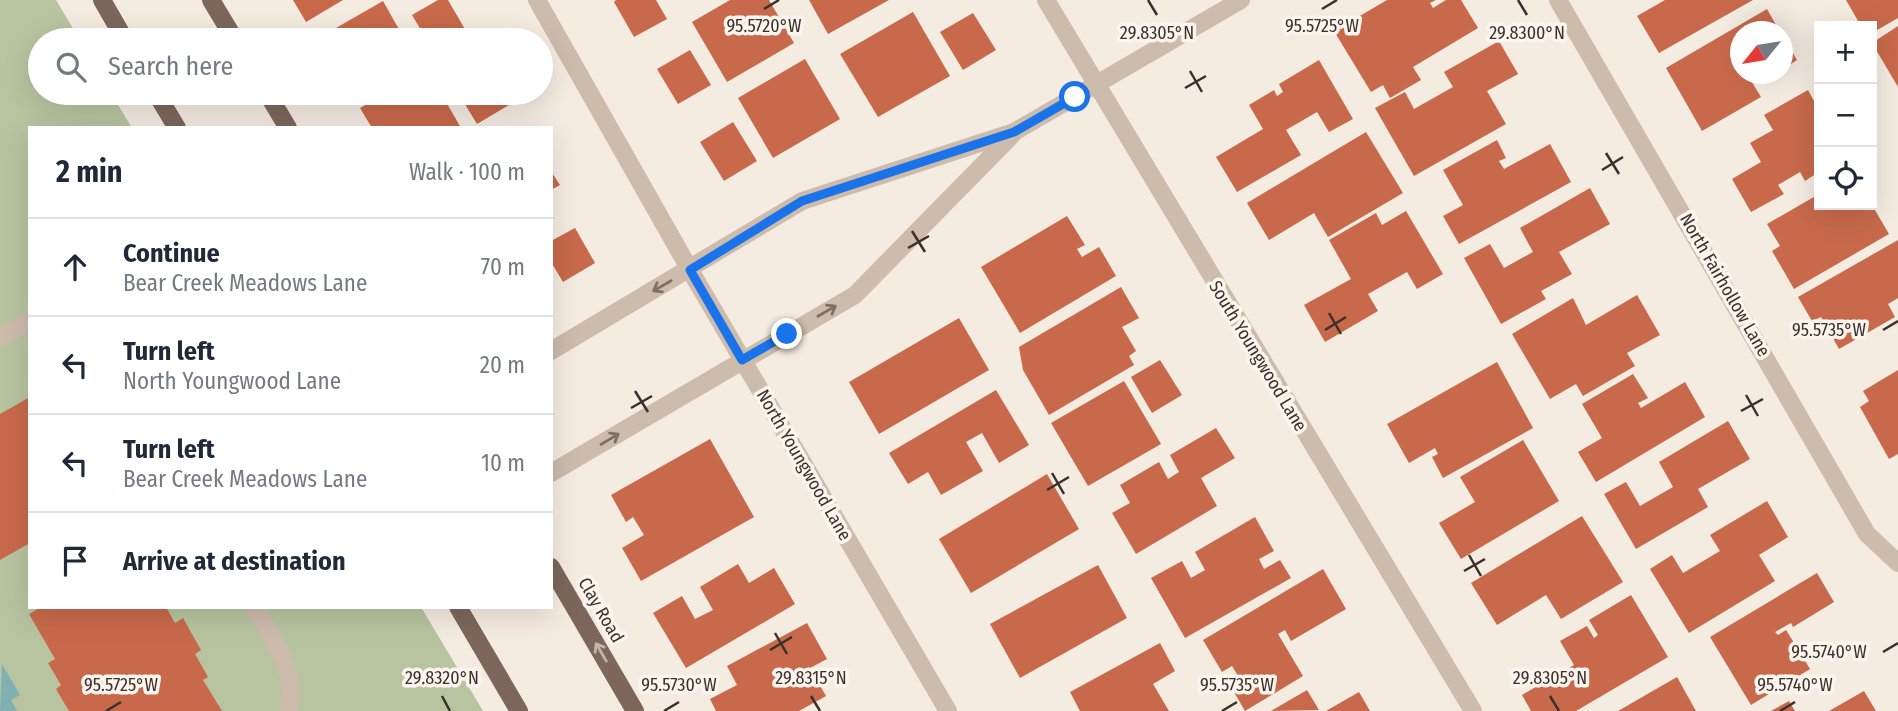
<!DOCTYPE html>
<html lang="en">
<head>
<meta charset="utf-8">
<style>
  :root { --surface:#fff; --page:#f6f6f7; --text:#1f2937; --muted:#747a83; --line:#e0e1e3 }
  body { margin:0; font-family:"Fira Sans Condensed",sans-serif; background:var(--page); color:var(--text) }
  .controls { position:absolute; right:21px; top:21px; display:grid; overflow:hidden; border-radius:0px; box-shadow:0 7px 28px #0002 }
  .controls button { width:63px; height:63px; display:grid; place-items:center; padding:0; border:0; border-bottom:2px solid var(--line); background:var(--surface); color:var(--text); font:35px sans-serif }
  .compass { position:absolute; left:1730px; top:21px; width:63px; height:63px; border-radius:50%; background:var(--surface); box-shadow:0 7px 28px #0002; rotate:240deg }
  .stop { position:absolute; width:21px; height:21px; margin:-16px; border:5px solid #1a73e8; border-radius:50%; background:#fff }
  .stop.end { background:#1a73e8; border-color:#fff; box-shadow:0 2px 7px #0008 }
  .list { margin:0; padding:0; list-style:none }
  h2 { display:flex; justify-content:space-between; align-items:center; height:91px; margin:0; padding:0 28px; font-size:30px }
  h2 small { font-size:23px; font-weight:400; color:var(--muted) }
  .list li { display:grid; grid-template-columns:46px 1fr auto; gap:21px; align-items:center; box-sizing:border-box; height:98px; padding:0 28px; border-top:2px solid var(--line) }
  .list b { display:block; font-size:26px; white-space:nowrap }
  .list p { margin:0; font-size:23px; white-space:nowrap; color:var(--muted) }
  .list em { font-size:23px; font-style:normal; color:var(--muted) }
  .icon { flex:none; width:38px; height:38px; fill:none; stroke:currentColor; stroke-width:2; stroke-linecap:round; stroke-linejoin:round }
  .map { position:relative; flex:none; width:1898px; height:711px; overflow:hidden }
  .search { position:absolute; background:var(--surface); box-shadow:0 7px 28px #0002; left:28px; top:28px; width:525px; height:77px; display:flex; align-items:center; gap:18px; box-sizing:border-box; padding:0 24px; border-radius:38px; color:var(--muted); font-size:26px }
  .panel { position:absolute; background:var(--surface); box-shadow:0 7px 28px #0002; left:28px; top:126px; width:525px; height:483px; border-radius:0px }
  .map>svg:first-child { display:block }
  .green { fill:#b8c4a0 }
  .water { fill:#7fb0b2 }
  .building { fill:#c8694b }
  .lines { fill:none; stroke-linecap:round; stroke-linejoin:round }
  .street { stroke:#cdbbac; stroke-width:18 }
  .primary { stroke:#7d675c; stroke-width:18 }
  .oneway { stroke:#7d6f65 }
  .oneway2 { stroke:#c2b5ac }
  .route { stroke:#1a73e8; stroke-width:9 }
  .ticks { fill:none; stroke:#3b302b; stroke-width:2.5 }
  .labels { text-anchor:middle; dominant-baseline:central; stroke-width:7; stroke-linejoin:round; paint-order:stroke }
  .street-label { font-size:18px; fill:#3b302b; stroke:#fbf5ee }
  .ticks-label { font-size:18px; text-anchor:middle; fill:#3b302b; stroke:#fbf5ee; stroke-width:7; stroke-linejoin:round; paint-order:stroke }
</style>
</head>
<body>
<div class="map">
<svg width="1898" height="711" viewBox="0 0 1898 711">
  <rect width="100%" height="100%" fill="#f4ebe1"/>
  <polygon class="green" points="0,0 56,0 80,40 40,40 40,93 111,93 132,128 30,128 30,607 421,607 483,711 0,711"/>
  <polygon class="water" points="2,664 20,695 11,700 17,711 0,711"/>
  <g class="building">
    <polygon points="293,0 343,0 306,22"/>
    <polygon points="438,0 448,0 466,31 450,40 427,40 412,15"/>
    <polygon points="616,0 656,0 667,19 634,37 614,2"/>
    <polygon points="730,0 769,0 794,43 727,82 692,22"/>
    <polygon points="809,0 889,0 828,34"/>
    <polygon points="1387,0 1436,0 1430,3 1433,8 1446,0 1461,0 1478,28 1413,67 1421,80 1390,98 1383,85 1371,92 1334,31"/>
    <polygon points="1665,0 1753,0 1659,53 1637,16"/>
    <polygon points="1846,0 1898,0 1898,18 1872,33 1872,26 1861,26"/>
    <polygon points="383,1 405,40 315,40"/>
    <polygon points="1767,9 1780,32 1741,32 1741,74 1747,74 1761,97 1702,131 1666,68"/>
    <polygon points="913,12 950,76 878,117 840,54"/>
    <polygon points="973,13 996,50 963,70 940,32"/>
    <polygon points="1898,26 1898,87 1872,43"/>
    <polygon points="1783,36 1797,60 1783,69"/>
    <polygon points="1499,41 1518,74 1487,91 1506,124 1414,176 1375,108 1405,92 1414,109 1453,87 1444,72"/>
    <polygon points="690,50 711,85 678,104 657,69"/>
    <polygon points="805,59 840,119 773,158 738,98"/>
    <polygon points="1319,60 1353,119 1329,132 1317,112 1286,130 1301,155 1237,192 1216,157 1263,129 1249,105 1274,90 1277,96 1283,92 1279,84"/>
    <polygon points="1808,90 1819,110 1819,172 1805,181 1800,172 1778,185 1784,194 1751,212 1732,179 1761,162 1750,143 1773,130 1764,115"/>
    <polygon points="387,93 441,93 461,128 372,128 360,108"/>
    <polygon points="458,93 502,93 509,105 477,124"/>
    <polygon points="733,122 757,161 724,181 700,142"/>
    <polygon points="1366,132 1403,193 1328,237 1314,213 1269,240 1247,203"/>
    <polygon points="1497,140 1506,158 1499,161 1504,169 1550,144 1571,182 1459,244 1443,216 1463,205 1443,170"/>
    <polygon points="551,171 560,185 551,190"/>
    <polygon points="1590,188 1610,224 1559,252 1572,274 1541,291 1546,299 1501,324 1464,258 1490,244 1504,268 1533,252 1520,228"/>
    <polygon points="1819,194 1819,205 1872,205 1889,234 1794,289 1772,251 1780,246 1767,224"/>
    <polygon points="1406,211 1443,274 1417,289 1407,272 1368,294 1378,311 1325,342 1304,305 1351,279 1329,240 1376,213 1382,225"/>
    <polygon points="1067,216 1085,245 1077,249 1082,257 1099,247 1116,276 1020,333 981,267"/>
    <polygon points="575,228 595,263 563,282 551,262 551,241"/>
    <polygon points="1898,240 1898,298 1888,304 1895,317 1839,349 1821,317 1812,321 1798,297"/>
    <polygon points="1121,287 1139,318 1122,327 1136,351 1129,356 1134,365 1049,415 1023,370 1019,347"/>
    <polygon points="1637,295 1660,335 1627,353 1635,366 1583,396 1576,384 1550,399 1512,334 1573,298 1586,325"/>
    <polygon points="959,318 989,370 879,434 849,382"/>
    <polygon points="1160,360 1182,395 1152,413 1131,377"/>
    <polygon points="1497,362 1533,428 1443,478 1432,457 1438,454 1435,448 1409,463 1387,424"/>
    <polygon points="1898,370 1898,454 1889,459 1860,407 1869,401 1863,391"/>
    <polygon points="1633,374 1648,398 1638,403 1641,408 1685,382 1705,417 1596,482 1578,452 1602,438 1582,404"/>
    <polygon points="1124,381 1161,444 1088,486 1051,423"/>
    <polygon points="996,390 1029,445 999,463 982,433 966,442 983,471 941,495 928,472 908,484 889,453"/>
    <polygon points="30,397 30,543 0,560 0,414"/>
    <polygon points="1728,421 1750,459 1698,489 1708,507 1636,549 1604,494 1626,482 1640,506 1673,487 1659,462"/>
    <polygon points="1216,428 1235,458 1201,478 1217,506 1136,554 1112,513 1130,503 1120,485 1159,462 1168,479 1179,472 1170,455"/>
    <polygon points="710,439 754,517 641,581 622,548 644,535 633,517 626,522 611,495"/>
    <polygon points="1523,440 1559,501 1461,559 1439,523 1475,502 1460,477"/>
    <polygon points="1047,474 1079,529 971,593 939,539"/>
    <polygon points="1767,501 1788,537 1759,555 1775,581 1689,633 1650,569 1672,555 1683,573 1720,551 1710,535"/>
    <polygon points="1582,516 1623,582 1561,619 1546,595 1497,625 1471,583"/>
    <polygon points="1255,517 1274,551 1259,559 1264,569 1280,560 1291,578 1185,638 1151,578 1182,561 1191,578 1205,570 1195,552"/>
    <polygon points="738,564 749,583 774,568 795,604 686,668 653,613 682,596 695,619 713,610 700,587"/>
    <polygon points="1098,565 1127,618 1020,678 990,624"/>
    <polygon points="1323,569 1346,609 1291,641 1285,630 1278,634 1303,676 1245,711 1234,692 1244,685 1232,666 1222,672 1203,640"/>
    <polygon points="1817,573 1834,602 1793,627 1791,623 1775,632 1778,635 1786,630 1810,669 1751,705 1710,637"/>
    <polygon points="1631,595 1668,657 1576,711 1531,711 1522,695 1574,665 1560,641 1587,626 1594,638 1598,635 1589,620"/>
    <polygon points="41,607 166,607 175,623 183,618 201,650 195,654 208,677 203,680 222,711 69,711 56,689 61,685 48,663 55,659 29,614"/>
    <polygon points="807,623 827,659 810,668 826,696 799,711 716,711 710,699 737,685 727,666"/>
    <polygon points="1160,643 1175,671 1153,684 1169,711 1080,711 1070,692"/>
    <polygon points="1677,677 1696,711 1618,711"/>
    <polygon points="1307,690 1319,710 1271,711"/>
    <polygon points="1864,691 1876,711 1829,711"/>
    <polygon points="1359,692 1370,711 1326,711"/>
    <polygon points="1789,701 1795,711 1771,711"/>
  </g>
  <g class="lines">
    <g class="street">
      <polyline points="537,0 690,270 948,711"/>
      <polyline points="1046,0 1473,711"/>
      <polyline points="1558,0 1867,534 1898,563"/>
      <polyline points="0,337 30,321"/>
      <polyline points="551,351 802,201 1014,132 1241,0"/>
      <polyline points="551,473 855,295 1012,135"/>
      <path d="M254,607C272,638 299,673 288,711"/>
    </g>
    <g class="primary">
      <polyline points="102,0 125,40"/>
      <polyline points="211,0 235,40"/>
      <polyline points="156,93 177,128"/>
      <polyline points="267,93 288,128"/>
      <polyline points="551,567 635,711"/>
      <polyline points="458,607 519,711"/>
    </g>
  </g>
  <defs><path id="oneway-shaft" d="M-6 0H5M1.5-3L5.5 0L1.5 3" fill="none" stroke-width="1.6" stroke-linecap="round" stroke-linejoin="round" transform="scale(1.75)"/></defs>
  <g class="oneway">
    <use href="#oneway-shaft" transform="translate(662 286) rotate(150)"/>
    <use href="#oneway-shaft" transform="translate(827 311) rotate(-30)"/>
    <use href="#oneway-shaft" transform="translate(610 439) rotate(-31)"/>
  </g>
  <use class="oneway2" href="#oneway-shaft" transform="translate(601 652) rotate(-120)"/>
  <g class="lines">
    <polyline class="route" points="787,334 742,360 690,270 802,201 1014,132 1075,97"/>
  </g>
  <path class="ticks" d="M1148,0L1157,15M1518,0L1527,15M764,9L779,0M1322,9L1337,0M1190,71L1202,92M1185,88L1206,76M1606,153L1619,174M1602,170L1623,157M912,231L925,252M908,248L929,236M1329,313L1341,334M1325,330L1346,317M1883,330L1898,321M635,391L648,412M1746,395L1758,416M631,408L652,396M1741,411L1763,399M1052,473L1064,494M1047,490L1069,477M1469,555L1481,576M1464,571L1485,559M775,633L787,654M770,650L792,637M1883,652L1898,643M442,696L450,711M811,696L820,711M1550,696L1559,711M106,711L121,702M664,711L679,702M1222,711L1237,702M1780,711L1795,702"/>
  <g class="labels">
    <g class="street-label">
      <text transform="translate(1725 285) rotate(60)">North Fairhollow Lane</text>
      <text transform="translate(1258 356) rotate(59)">South Youngwood Lane</text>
      <text transform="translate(804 465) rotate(60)">North Youngwood Lane</text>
      <text transform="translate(601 610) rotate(60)">Clay Road</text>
    </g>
  </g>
  <g class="ticks-label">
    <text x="1322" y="32">95.5725°W</text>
    <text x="764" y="32">95.5720°W</text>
    <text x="1527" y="39">29.8300°N</text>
    <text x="1157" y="39">29.8305°N</text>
    <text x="1829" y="336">95.5735°W</text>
    <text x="1829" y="658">95.5740°W</text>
    <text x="442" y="684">29.8320°N</text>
    <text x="811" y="684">29.8315°N</text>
    <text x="1550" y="684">29.8305°N</text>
    <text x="121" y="691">95.5725°W</text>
    <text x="679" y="691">95.5730°W</text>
    <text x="1237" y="691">95.5735°W</text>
    <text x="1795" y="691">95.5740°W</text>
  </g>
</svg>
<div class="controls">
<button>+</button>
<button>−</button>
<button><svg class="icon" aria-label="locate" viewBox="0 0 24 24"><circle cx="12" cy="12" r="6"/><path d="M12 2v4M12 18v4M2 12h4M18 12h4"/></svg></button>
</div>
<svg class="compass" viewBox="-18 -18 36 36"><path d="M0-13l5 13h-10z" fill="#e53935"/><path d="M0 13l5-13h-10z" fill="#747a83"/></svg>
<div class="stop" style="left:1075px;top:97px"></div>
<div class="stop end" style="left:787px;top:334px"></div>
<div class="search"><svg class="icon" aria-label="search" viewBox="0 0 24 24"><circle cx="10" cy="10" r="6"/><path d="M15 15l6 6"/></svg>Search here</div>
<section class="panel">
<h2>2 min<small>Walk · 100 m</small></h2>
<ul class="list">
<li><svg class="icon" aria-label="ahead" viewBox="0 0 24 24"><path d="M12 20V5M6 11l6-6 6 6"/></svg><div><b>Continue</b><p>Bear Creek Meadows Lane</p></div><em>70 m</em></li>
<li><svg class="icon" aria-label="left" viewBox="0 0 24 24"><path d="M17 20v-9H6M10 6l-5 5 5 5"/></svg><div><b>Turn left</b><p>North Youngwood Lane</p></div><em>20 m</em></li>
<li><svg class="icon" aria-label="left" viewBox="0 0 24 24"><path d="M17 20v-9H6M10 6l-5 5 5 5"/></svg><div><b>Turn left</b><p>Bear Creek Meadows Lane</p></div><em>10 m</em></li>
<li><svg class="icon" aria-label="arrive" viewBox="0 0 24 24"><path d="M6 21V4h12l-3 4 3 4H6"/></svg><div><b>Arrive at destination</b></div></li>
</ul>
</section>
</div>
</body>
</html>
